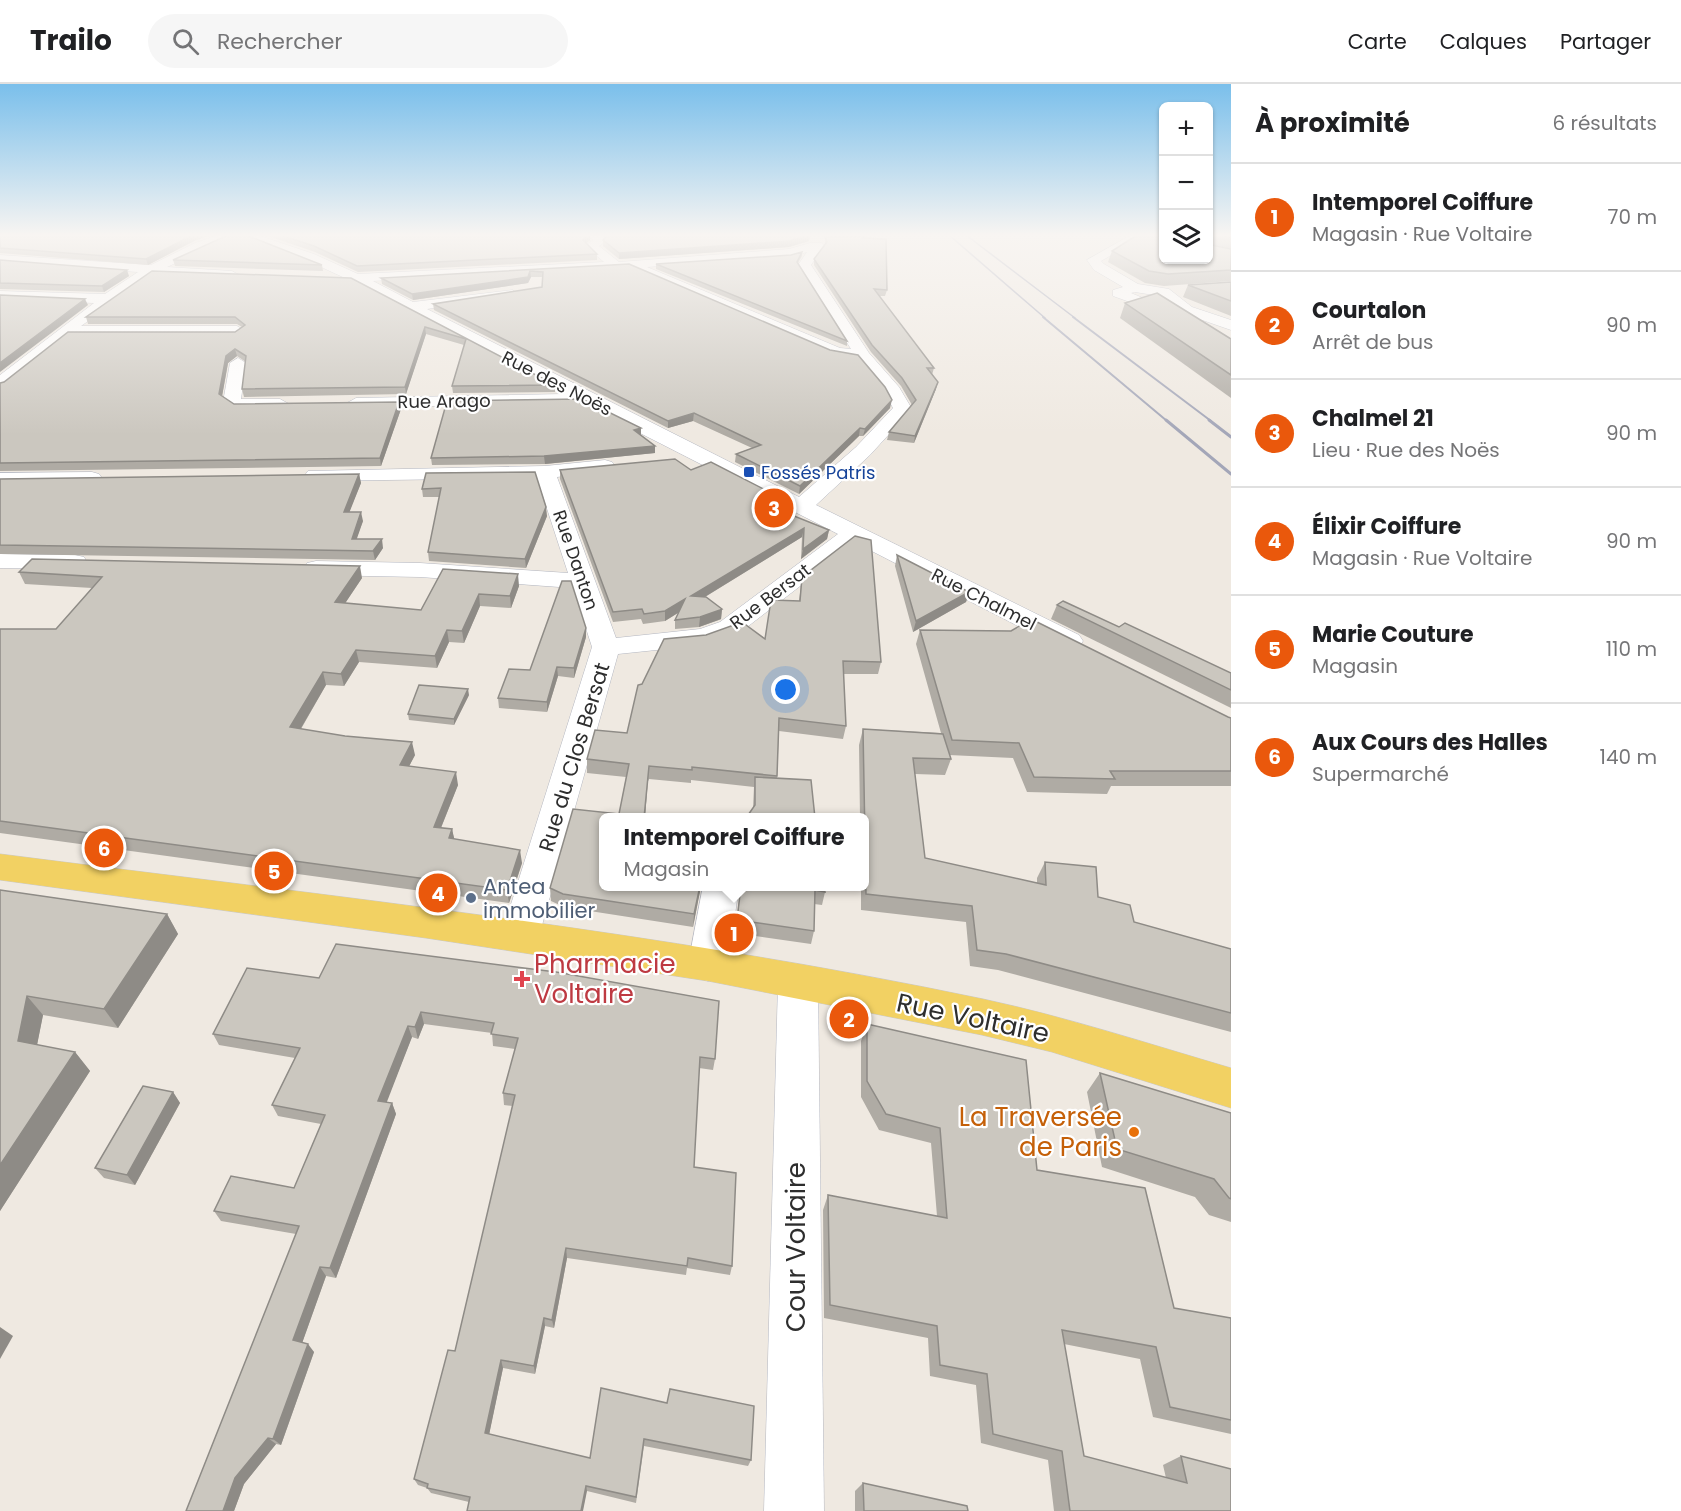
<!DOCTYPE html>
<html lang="fr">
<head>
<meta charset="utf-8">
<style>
  :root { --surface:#fff; --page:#f6f6f6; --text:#202124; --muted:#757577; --line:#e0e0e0; --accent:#ea580c }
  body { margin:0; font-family:Poppins,sans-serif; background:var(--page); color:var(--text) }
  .controls { position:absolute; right:18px; top:18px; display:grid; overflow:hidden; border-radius:9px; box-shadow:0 2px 4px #0004 }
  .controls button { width:54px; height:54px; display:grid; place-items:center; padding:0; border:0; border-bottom:2px solid var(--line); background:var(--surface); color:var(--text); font:30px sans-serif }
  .you { position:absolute; left:786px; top:606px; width:21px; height:21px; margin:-15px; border:4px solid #fff; border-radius:50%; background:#1a73e8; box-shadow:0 0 0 9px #1a73e833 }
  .badge { display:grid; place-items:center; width:39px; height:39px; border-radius:50%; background:var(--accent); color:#fff; font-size:20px; font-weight:700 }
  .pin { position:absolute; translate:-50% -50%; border:3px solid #fff; box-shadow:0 2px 6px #0006 }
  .popup { position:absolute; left:599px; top:729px; width:270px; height:78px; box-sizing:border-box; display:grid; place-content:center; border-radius:9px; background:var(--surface); filter:drop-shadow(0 2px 4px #0005); font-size:20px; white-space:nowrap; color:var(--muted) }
  .popup b { font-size:22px; color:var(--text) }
  .popup::after { content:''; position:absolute; left:50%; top:100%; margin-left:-12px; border:12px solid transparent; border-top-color:var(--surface) }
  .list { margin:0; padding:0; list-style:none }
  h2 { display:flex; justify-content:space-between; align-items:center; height:78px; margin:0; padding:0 24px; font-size:26px }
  h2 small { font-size:20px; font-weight:400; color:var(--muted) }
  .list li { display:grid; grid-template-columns:39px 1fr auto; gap:18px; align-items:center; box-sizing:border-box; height:108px; padding:0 24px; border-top:2px solid var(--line) }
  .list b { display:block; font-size:22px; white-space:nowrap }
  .list p { margin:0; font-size:20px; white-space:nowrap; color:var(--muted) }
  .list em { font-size:20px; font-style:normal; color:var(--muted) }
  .icon { flex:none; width:33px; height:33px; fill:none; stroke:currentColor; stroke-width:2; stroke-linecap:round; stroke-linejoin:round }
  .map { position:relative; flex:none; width:1231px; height:1427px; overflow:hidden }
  header { display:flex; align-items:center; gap:36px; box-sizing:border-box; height:84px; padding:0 30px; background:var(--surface); border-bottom:2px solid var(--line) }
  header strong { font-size:28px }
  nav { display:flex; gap:33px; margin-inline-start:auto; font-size:21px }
  .search { width:420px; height:54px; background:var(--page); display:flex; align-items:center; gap:15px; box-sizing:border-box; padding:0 21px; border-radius:33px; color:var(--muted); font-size:22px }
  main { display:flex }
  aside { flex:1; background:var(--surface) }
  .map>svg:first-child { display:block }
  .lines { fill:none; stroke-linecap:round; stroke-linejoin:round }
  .minor-casing { stroke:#b4b7c1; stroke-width:1 }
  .major-casing { stroke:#c9c9c9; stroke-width:1 }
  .minor { fill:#fff; fill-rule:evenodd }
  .major { fill:#f2d163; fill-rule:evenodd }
  .rail-far2 { stroke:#a3a6b8; stroke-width:1.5 }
  .rail-far1 { stroke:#a3a6b8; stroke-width:2 }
  .rail { stroke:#a3a6b8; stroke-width:3 }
  .wall { fill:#afaba4 }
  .shaded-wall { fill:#8e8b86 }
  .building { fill:#cbc7bf; stroke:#8e8b86; stroke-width:1.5 }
  .transit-dot { fill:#1a4fb4; stroke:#fff; stroke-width:2 }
  .service-dot { fill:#5c6f8a; stroke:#fff; stroke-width:2 }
  .health-dot { fill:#e0444e; stroke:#fff; stroke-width:2 }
  .food-dot { fill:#e8710a; stroke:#fff; stroke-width:2 }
  .labels { text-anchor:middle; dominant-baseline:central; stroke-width:4.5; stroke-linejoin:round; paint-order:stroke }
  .far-street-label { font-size:18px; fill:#2e2e2e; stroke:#fff }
  .far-transit-label { font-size:18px; fill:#164399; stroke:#fff; text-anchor:start }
  .street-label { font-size:21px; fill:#2e2e2e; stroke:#fff }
  .service-label { font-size:21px; fill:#4e5e75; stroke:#fff; text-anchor:start }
  .near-health-label { font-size:26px; fill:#be3a42; stroke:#fff; text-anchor:start }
  .near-street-label { font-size:26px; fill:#2e2e2e; stroke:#fff }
  .near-food-label { font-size:26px; fill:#c56008; stroke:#fff; text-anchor:end }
</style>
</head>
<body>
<header>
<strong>Trailo</strong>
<div class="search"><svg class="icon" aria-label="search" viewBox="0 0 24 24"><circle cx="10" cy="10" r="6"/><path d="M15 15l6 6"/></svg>Rechercher</div>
<nav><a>Carte</a><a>Calques</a><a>Partager</a></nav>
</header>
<main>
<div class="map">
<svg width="1231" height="1427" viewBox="0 0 1231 1427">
  <rect width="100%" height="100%" fill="#efe9e1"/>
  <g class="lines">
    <g class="minor-casing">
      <g id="minor">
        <polygon points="219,151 237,151 167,183 232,187 239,191 237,194 155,190 81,242 237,242 245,247 242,250 70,252 6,304 0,305 0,291 94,219 0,215 0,207 105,210 138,188 0,179 0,171 151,181 195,159"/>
        <path d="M239,151H257L314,170L358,190L604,178L585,162L593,156L589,151H602L606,157L599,162L619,178L789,165L810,159H822L824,162L811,181L869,269L899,303L912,325L870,371L816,421L1079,551L1083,557L1079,563L1069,565L1059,563L856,459L738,550L704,561L618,570L539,852L534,863L520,867L506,863L501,852L592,563L573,504L420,493L316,491L307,489L304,484L307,479L316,477L420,479L568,489L537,394L315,397L308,395L305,391L308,387L545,382L605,376L612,378L615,382L612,386L557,393L616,554L700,545L720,538L838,450L583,320L350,323L347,319L356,314L564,310L347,195L306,176ZM807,168L798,181L851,265L840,264L647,183L790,173ZM630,185L830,271L858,276L885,309L893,324L856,363L799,413L427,225L508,213L513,212V206L413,218L373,197Z"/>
        <path d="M1131,151H1146L1101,177L1104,180L1138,200L1169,205L1192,223L1231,236V246L1182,229L1171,220L1141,222L1113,212V206L1123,203L1094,186L1087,176ZM1135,208L1160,212H1161L1143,214L1131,209Z"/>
        <path d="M238,274L246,279L241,315H280L289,320L286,324C271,328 234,332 223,318L230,279Z"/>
        <polygon points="92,388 99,390 102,394 99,398 0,401 0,389"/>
        <polygon points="0,470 75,471 84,473 87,478 84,483 75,485 0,484"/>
        <polygon points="703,802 739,802 728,881 722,892 708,897 694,892 688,881"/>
        <polygon points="798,882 812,887 818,899 824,1427 764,1427 778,899 784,887"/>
      </g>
    </g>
    <g class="major-casing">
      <path id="major" d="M0,770C328,812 659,847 983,915C1067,933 1149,960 1231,984V1024L1052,968L982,951L708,897L426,854L0,796Z"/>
    </g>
    <use href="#minor" class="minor"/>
    <use href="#major" class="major"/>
    <g class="rail-far2">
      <polyline points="949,151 1045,234"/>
      <polyline points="966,151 1075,234"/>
    </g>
    <g class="rail-far1">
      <polyline points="1043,233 1167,337"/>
      <polyline points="1073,233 1211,337"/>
    </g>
    <g class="rail">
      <polyline points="1166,336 1231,390"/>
      <polyline points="1209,336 1231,353"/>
    </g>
  </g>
  <g class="wall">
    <polygon points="0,151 194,157 148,181 0,169"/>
    <polygon points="265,151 590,151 590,156 586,159 597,170 597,176 358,188 315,168"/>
    <polygon points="605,151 810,151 809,157 789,163 619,175 603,162 603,156 606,154"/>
    <polygon points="1209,151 1231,151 1231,197 1164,202 1145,199 1108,178 1112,167"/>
    <polygon points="825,153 863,154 887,206 885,212 879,212 934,284 932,291 936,305 914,359 887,356 889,348 912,321 901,302 871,268 814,181 814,175 825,160"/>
    <polygon points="802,168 802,172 798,179 847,257 847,262 656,185 656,180 791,171"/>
    <polygon points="0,176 129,192 104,208 0,205"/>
    <polygon points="173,176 322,181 323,187 175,182"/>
    <polygon points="629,180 890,324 863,352 859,352 799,410 735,378 736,370 752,364 693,337 668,344 434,226 433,220 542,203 543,193 531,193 528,199 413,216 382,200 381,194"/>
    <polygon points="351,194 555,301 555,308 453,309 452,302 464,261 426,250 406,310 244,313 242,305 246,278 237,272 228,279 222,312 234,320 401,325 381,382 0,387 0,299 235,248 242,243 237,240 88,240 86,233"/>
    <polygon points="1231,198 1231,232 1183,213 1188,201"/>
    <polygon points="1125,219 1231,255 1231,314 1120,234"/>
    <polygon points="641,344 641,351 655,362 655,369 545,380 432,381 431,374"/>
    <polygon points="560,386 691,386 783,415 782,424 778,426 829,446 827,455 801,475 802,453 705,513 722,525 721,535 719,536 699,543 675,545 675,536 678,529 665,537 643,540 641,535 613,538 560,395"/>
    <polygon points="426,389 547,432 526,484 429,477 428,468 440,413 423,413 422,405"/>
    <polygon points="359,390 361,399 349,428 363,437 356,455 383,464 375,476 0,470 0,395"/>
    <polygon points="897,471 969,508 966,518 913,548 895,482"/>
    <polygon points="443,485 519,502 511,524 480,522 464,559 449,558 437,584 359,578 344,602 326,601 301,645 415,671 409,682 458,701 441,744 452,745 454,755 522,779 509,819 0,749 0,545 56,545 92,504 25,500 19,488 362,494 345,519 421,526"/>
    <polygon points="802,493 881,578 878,590 843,590 846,642 843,655 779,647 777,694 753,724 754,703 691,696 691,699 649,695 603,802 701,802 693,843 564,823 551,817 550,804 619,730 626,693 587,689 587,675 765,555 799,517"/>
    <polygon points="1057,521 1119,543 1231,589 1231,624 1051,535"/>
    <polygon points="920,546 1231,634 1231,702 1111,702 1107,710 1027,708 1013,674 949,671 951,675 945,691 915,690 925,774 1037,799 1037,794 1045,778 1134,838 1231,865 1231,948 998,886 970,882 966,838 861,826 861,802 864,802 864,734 860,734 859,661 863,645 941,649 916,560"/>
    <polygon points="586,553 574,594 558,592 547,628 499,624 498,614 530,586"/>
    <polygon points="469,611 454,641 409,636 408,630"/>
    <polygon points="741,802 824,802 825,808 822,821 814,820 814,847 811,860 735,849"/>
    <polygon points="0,806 167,830 178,850 118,944 43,931 37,961 75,968 90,987 0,1127"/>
    <polygon points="247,884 715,975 713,986 699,984 694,1083 732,1182 730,1191 687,1184 686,1191 567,1174 554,1244 545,1242 535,1290 503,1284 489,1350 590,1374 601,1304 751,1376 748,1382 644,1362 636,1419 587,1407 469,1418 431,1409 427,1404 418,1401 414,1395 455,1267 513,1022 504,1021 503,1009 515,965 493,962 492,949 424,940 418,955 412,953 386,1018 392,1019 396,1030 336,1194 326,1192 302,1259 314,1268 281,1361 276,1360 244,1400 234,1427 186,1427 296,1150 221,1137 214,1127 294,1104 321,1040 278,1032 272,1021 295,974 219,961 213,950"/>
    <polygon points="867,940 1037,1086 1174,1224 1231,1234 1231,1350 1153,1333 1140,1275 1064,1260 1084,1372 1166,1394 1163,1381 1181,1372 1231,1427 1054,1427 1048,1376 981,1359 976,1301 930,1292 928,1254 824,1234 823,1126 828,1111 937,1132 931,1059 879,1046 861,1013 861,957"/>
    <polygon points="1100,989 1231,1029 1231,1138 1209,1131 1195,1113 1102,1083 1087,1008"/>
    <polygon points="173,1008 180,1019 135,1101 104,1094 95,1084"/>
    <polygon points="863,1399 968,1427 855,1427 855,1407"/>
  </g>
  <g class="shaded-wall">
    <polygon points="192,151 211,151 194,157 148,181 146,175"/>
    <polygon points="588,151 590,151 590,156 583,162 583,156"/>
    <polygon points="810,151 809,157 789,163 619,175 619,169"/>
    <polygon points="127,186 129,192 104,208 102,202"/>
    <polygon points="530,187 531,193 528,199 413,216 412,210"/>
    <polygon points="85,215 88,221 0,288 0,279"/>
    <polygon points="425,243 426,250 406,310 405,303"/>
    <polygon points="235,265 237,272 228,279 221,318 219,310 226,272"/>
    <polygon points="938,298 936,305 914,359 915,352"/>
    <polygon points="892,316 890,324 863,352 865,345"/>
    <polygon points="399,318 401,325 381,382 380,374"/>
    <polygon points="694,329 693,337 668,344 668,337"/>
    <polygon points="641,344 641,352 634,346"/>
    <polygon points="860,344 859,352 799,410 800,402"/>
    <polygon points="655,362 655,369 545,380 544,372"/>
    <polygon points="359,390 361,399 346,437 344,428"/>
    <polygon points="783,415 782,424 768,431 769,422"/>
    <polygon points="546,423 547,432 526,484 525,475"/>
    <polygon points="361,428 363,437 354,463 352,455"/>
    <polygon points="804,444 802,453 690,522 691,512"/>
    <polygon points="829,446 827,455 801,475 803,465"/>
    <polygon points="382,455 383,464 375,476 373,467"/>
    <polygon points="360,482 362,494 338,530 335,518"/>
    <polygon points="518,490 519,502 511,524 510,512"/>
    <polygon points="969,508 966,518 913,548 916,537"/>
    <polygon points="479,510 480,522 464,559 462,547"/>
    <polygon points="685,515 684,525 665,537 665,527"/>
    <polygon points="722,525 721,535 699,543 700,533"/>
    <polygon points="586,544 586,553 574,594 574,584"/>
    <polygon points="447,546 449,558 437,584 435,572"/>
    <polygon points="356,566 359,578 344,602 341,590"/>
    <polygon points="557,583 558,592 547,628 547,618"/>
    <polygon points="323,588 326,601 294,656 290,643"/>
    <polygon points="468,605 469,611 454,641 454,635"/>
    <polygon points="412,658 415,671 403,694 400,681"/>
    <polygon points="649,682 645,734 644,734"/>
    <polygon points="456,688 458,701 436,756 434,743"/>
    <polygon points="452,745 455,758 449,754"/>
    <polygon points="520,766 522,779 509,819 507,806"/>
    <polygon points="700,802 701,802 693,843 694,830"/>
    <polygon points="167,830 178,850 118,944 104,925"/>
    <polygon points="27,912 43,931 34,976 18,957"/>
    <polygon points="421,928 424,940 418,955 415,943"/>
    <polygon points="408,942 412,953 383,1028 378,1017"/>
    <polygon points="75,968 90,987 0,1127 0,1081"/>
    <polygon points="173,1008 180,1019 135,1101 127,1091"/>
    <polygon points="392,1019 396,1030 336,1194 330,1184"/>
    <polygon points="566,1164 567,1174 554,1244 552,1236"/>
    <polygon points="320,1183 326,1192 300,1265 293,1256"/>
    <polygon points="544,1234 545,1242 535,1290 534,1282"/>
    <polygon points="0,1243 13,1252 0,1275"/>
    <polygon points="308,1260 314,1268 281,1361 273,1355"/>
    <polygon points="501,1276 503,1284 488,1356 485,1349"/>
    <polygon points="268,1354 276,1360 244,1400 234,1427 223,1427 235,1394"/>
    <polygon points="586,1402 587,1407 583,1427 581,1427"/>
  </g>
  <g class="building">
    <polygon points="0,151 193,151 146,175 0,164"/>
    <polygon points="228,151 246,151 322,181 173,176"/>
    <polygon points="280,151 588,151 583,156 597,170 357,182 314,162"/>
    <polygon points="608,151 810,151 789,157 619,169 603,156"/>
    <polygon points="1137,151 1164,151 1164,176 1209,176 1209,151 1211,151 1211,161 1231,165 1231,186 1168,190 1149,187 1112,167"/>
    <polygon points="1219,151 1231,151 1231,154"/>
    <polygon points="864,152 863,154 886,155 887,206 874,205 934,284 927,284 938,298 915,352 889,348 916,316 902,294 872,261 814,175 827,158 825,153"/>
    <polygon points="802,168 797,178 847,257 656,180 791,171"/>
    <polygon points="0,176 127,186 102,202 0,199"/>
    <polygon points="629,180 830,266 858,271 885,303 892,316 865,345 860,344 800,402 736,370 761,361 694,329 668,337 433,220 542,203 543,188 530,187 528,193 412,210 381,194"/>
    <polygon points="152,187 351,194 555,301 452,302 466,255 425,243 405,303 242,305 246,272 235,265 226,272 219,310 234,320 399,318 380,374 0,379 0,299 4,298 68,248 235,248 245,241 235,233 86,233"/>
    <polygon points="1231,198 1231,217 1188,201"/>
    <polygon points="1157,209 1231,255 1231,291 1125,219"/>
    <polygon points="0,211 85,215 0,279"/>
    <polygon points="582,315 641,344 634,346 655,362 544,372 431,374 447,317"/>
    <polygon points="675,375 691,386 711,378 783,415 769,422 829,446 803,465 804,444 691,512 706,513 722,525 720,526 700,533 675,536 685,515 665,527 644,530 642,525 613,528 560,386"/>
    <polygon points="535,388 546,423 525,475 428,468 441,404 422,405 426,389"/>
    <polygon points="359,390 344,428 361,428 352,455 382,455 373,467 0,461 0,395"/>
    <polygon points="855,452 871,456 881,578 843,577 846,642 779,634 777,692 692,683 692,686 649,682 644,734 603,734 603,802 700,802 694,830 563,810 550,804 573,725 619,730 629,680 587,675 595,646 627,649 638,601 642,600 664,555 706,551 742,538 765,555 771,516 800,517 802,493"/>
    <polygon points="897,471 969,508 916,537"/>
    <polygon points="32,475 360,482 335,518 421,526 443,485 518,490 510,512 479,510 462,547 447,546 435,572 356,566 341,590 323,588 290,643 345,652 412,658 400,681 456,688 434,743 452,745 449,754 520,766 507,806 0,737 0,545 56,545 102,493 19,488"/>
    <polygon points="562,497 571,497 586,544 574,584 557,583 547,618 498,614 509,585 530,586"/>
    <polygon points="1063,517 1119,543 1125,539 1231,589 1231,606 1057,521"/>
    <polygon points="1031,535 1228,633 1231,634 1231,687 1110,687 1115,695 1034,693 1019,659 952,656 920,546 1011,547"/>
    <polygon points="419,601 468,605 454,635 408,630"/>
    <polygon points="863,645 943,650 951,675 913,674 925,774 1046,801 1045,778 1096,783 1098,813 1130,821 1134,838 1231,865 1231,929 1006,870 977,866 972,822 866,810"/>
    <polygon points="755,693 811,696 815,734 746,734 755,721"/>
    <polygon points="741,802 824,802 825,808 815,806 814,847 737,836"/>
    <polygon points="0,806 167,830 104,925 27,912 18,957 75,968 0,1081"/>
    <polygon points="336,860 556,888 719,917 715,975 700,973 694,1083 736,1089 732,1182 688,1174 687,1182 566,1164 552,1236 544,1234 534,1282 501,1276 485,1349 590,1374 601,1304 667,1319 670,1305 754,1322 751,1376 644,1355 636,1413 586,1402 581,1427 467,1427 470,1413 427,1404 428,1400 414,1395 448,1266 455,1267 515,1011 503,1009 518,954 491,950 494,939 421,928 415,943 408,942 378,1017 392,1019 330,1184 320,1183 293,1256 308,1260 273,1355 268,1354 235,1394 223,1427 186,1427 299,1142 214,1127 231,1092 294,1104 325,1031 272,1021 300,964 213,950 247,884 319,894"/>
    <polygon points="867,940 1026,976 1037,1086 1145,1104 1174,1224 1231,1234 1231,1336 1170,1323 1156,1263 1062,1246 1084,1372 1187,1399 1181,1372 1231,1385 1231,1427 1070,1427 1062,1367 993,1350 987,1290 940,1281 937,1242 830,1221 828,1111 947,1134 940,1044 886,1030 867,997"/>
    <polygon points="1100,989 1231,1029 1231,1115 1229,1114 1214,1095 1117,1065"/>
    <polygon points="143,1002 173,1008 127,1091 95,1084"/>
    <polygon points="863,1399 967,1422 968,1427 864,1427"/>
  </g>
  <linearGradient id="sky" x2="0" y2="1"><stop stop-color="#7abfeb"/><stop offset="0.43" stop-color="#f8f5f2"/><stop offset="1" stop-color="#f8f5f2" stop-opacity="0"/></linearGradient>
  <rect width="1231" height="351" fill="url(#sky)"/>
  <rect class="transit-dot" x="743" y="382" width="12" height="12" rx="3"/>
  <circle class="service-dot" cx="471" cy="814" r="6"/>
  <path class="health-dot" d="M519 886h6v6h6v6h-6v6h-6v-6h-6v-6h6z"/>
  <circle class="food-dot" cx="1134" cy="1048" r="6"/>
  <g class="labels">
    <g class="far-street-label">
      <text transform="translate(557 299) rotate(27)">Rue des Noës</text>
      <text transform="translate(444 317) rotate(-1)">Rue Arago</text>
      <text transform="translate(576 476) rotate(71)">Rue Danton</text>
      <text transform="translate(770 512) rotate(-37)">Rue Bersat</text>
      <text transform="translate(984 515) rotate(27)">Rue Chalmel</text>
    </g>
    <g class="far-transit-label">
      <text x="761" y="388">Fossés Patris</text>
    </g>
    <g class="street-label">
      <text transform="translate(574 673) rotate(-73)">Rue du Clos Bersat</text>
    </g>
    <g class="service-label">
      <text x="483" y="802">Antea<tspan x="483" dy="24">immobilier</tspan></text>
    </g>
    <g class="near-health-label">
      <text x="534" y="880">Pharmacie<tspan x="534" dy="30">Voltaire</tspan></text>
    </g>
    <g class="near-street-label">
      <text transform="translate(973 934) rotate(12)">Rue Voltaire</text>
      <text transform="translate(796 1163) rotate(-90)">Cour Voltaire</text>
    </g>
    <g class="near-food-label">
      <text x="1122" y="1033">La Traversée<tspan x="1122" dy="30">de Paris</tspan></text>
    </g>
  </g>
</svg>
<div class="controls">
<button>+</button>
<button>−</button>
<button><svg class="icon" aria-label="layers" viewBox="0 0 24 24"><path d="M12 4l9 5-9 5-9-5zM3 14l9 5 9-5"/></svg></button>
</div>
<div class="you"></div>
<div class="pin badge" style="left:734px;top:849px">1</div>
<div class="popup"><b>Intemporel Coiffure</b>Magasin</div>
<div class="pin badge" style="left:849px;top:935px">2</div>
<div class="pin badge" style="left:774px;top:424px">3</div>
<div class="pin badge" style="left:438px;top:809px">4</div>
<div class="pin badge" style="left:274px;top:787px">5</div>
<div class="pin badge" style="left:104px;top:764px">6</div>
</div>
<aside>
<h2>À proximité<small>6 résultats</small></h2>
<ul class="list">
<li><span class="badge">1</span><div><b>Intemporel Coiffure</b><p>Magasin · Rue Voltaire</p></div><em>70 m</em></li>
<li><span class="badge">2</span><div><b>Courtalon</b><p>Arrêt de bus</p></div><em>90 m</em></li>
<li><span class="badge">3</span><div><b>Chalmel 21</b><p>Lieu · Rue des Noës</p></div><em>90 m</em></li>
<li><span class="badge">4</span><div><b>Élixir Coiffure</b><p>Magasin · Rue Voltaire</p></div><em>90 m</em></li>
<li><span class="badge">5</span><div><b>Marie Couture</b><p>Magasin</p></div><em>110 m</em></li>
<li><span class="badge">6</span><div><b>Aux Cours des Halles</b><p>Supermarché</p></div><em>140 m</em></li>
</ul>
</aside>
</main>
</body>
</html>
